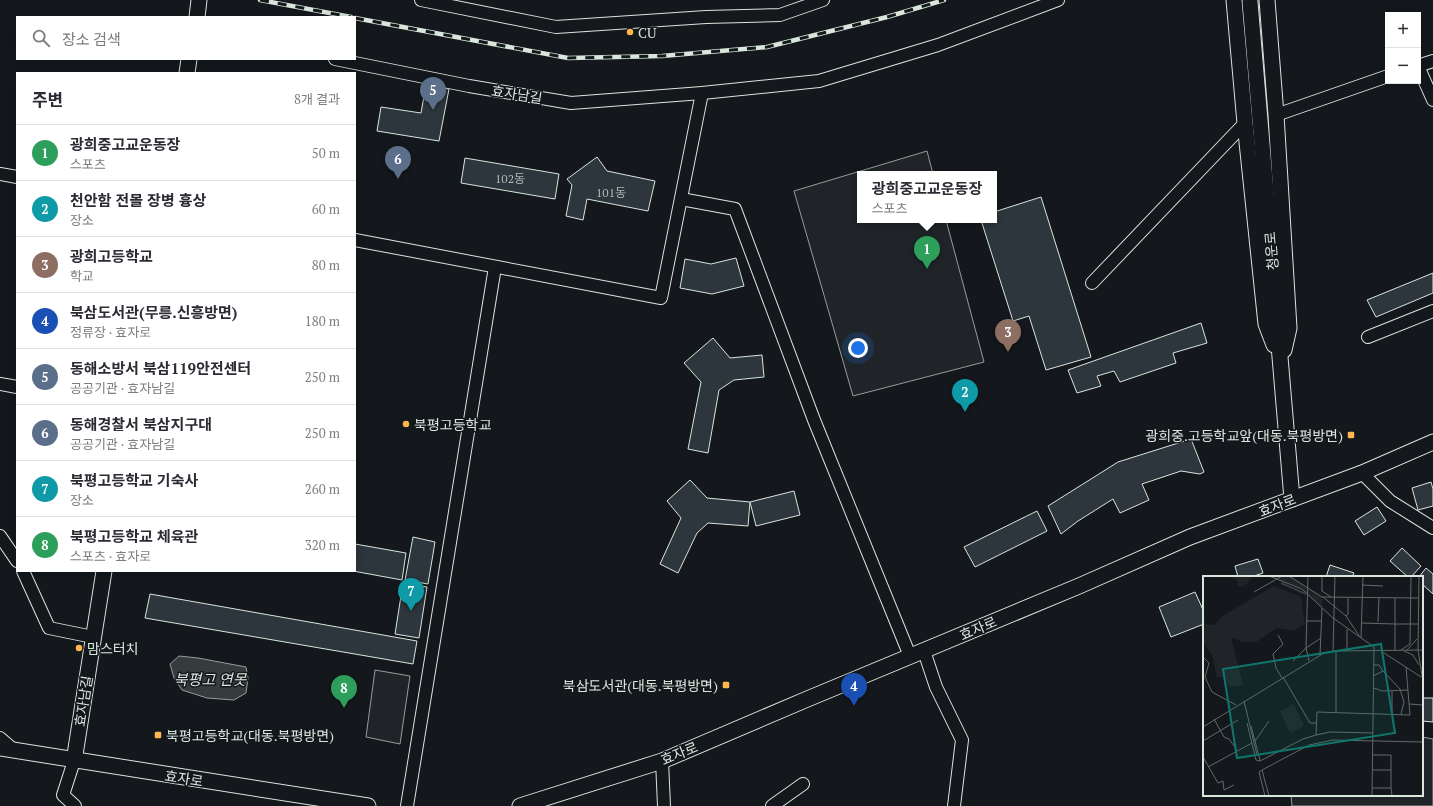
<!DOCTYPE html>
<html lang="ko">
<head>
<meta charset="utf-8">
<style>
  :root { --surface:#fff; --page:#f7f7f7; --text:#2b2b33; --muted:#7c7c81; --line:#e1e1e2; --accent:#1a73e8 }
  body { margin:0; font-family:"PT Serif","Noto Sans KR",serif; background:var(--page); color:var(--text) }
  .controls { position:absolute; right:12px; top:12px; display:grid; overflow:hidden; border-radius:0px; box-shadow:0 2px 10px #0003 }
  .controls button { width:36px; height:36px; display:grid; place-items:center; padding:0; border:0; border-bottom:1px solid var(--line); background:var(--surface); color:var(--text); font:20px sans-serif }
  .you { position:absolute; left:858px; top:348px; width:14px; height:14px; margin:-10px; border:3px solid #fff; border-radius:50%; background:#1a73e8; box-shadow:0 0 0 6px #1a73e833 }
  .badge { display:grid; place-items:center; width:26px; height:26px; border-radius:50%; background:var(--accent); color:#fff; font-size:13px; font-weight:700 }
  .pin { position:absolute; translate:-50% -33px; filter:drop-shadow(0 1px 2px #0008) }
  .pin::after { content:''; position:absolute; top:21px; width:14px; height:12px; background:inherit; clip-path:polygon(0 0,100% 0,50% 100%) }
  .popup { position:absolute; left:857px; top:171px; width:140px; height:52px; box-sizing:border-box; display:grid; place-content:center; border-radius:0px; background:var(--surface); filter:drop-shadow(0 1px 3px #0005); font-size:13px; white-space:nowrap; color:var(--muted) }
  .popup b { font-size:15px; color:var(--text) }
  .popup::after { content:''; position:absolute; left:50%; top:100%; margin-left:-8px; border:8px solid transparent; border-top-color:var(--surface) }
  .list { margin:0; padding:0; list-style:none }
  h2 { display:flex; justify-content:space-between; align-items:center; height:52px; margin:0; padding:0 16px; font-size:17px }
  h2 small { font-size:13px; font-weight:400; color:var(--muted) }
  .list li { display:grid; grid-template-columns:26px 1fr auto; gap:12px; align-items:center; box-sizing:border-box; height:56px; padding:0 16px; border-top:1px solid var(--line) }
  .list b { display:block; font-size:15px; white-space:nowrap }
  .list p { margin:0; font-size:13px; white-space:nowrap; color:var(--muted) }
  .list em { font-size:13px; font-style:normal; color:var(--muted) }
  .icon { flex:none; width:22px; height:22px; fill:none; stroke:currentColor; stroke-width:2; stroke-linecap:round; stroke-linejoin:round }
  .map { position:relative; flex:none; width:1433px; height:806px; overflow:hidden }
  .search { position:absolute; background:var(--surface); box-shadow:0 2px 10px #0003; left:16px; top:16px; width:340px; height:44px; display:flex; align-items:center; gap:10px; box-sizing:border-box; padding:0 14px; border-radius:0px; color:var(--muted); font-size:15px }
  .panel { position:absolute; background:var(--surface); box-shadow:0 2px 10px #0003; left:16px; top:72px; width:340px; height:500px; border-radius:0px }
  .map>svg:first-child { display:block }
  .green { fill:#202428; stroke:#939e99 }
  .water { fill:#363b3e; stroke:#939e99 }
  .building { fill:#2c363c; stroke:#d8e6dc }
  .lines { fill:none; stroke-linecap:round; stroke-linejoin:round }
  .minor-casing { stroke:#d8e6dc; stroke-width:14 }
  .tertiary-casing { stroke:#d8e6dc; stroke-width:17 }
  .minor { stroke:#14181c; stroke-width:12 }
  .tertiary { stroke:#14181c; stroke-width:15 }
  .rail-casing { stroke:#d8e6dc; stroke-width:4.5 }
  .rail { stroke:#14181c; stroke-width:3; stroke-dasharray:9; stroke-linecap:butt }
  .poi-dot { fill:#ffb74d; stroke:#14181c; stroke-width:1.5 }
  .labels { text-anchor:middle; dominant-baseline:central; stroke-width:3; stroke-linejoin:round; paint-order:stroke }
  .number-label { font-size:12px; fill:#adbab4 }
  .poi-label { font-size:14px; fill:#d8e6dc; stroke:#14181c; text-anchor:start }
  .street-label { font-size:14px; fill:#d8e6dc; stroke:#14181c }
  .water-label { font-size:15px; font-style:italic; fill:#d8e6dc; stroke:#14181c }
  .inset-river { fill:none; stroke:#363b3e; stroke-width:2 }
  .inset-road { fill:none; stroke:#626a69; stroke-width:1 }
  .view { fill:#0f766e; fill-opacity:0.15; stroke:#0f766e; stroke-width:2 }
  .inset-edge { fill:none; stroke:#d8e6dc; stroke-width:2 }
</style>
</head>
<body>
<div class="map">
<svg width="1433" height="806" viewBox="0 0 1433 806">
  <rect width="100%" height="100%" fill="#14181c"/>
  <g class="green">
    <polygon points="927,151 933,174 860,174 860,220 946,220 984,362 853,396 794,191"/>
    <polygon points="375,670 410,676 400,744 366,737"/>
    <polygon points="1422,737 1433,739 1433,806 1292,806 1291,795 1422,795"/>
  </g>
  <polygon class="water" points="179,656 198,658 246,667 248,678 246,693 234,700 207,698 182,690 174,678 170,664"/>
  <g class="building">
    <polygon points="426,85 449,89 439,141 377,131 381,107 421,113"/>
    <polygon points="597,157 607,171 655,181 648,211 587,199 583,220 566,216 572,185 567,179"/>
    <polygon points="465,158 559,174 555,199 461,183"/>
    <polygon points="1041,197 1091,357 1046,370 1029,316 1013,321 981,220 994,220 994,212"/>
    <polygon points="736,258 744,286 712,294 680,288 685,259 711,264"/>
    <polygon points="1433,273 1433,293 1376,317 1367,300"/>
    <polygon points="1201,323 1207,343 1173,353 1176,363 1120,382 1114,371 1097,376 1101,386 1077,393 1068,370"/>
    <polygon points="713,338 730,358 762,355 764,377 734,380 719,390 708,453 688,449 701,382 684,363"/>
    <polygon points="1191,439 1204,472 1200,474 1181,471 1142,484 1149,500 1120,513 1113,499 1078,521 1061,534 1048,506 1118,462"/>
    <polygon points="690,480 707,498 750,502 748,526 708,523 697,533 678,573 660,564 681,518 667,501"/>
    <polygon points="1431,482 1433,489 1433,506 1418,510 1412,488"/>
    <polygon points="794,491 800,515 756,526 750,502"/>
    <polygon points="1377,507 1386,521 1364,535 1355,521"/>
    <polygon points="1037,511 1047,531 975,567 964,547"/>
    <polygon points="413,537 435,542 428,584 405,580"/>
    <polygon points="355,544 406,553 402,580 353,571 355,571"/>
    <polygon points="1402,548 1421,566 1411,577 1408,577 1390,561"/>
    <polygon points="1258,559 1263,573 1251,577 1238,577 1235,566"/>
    <polygon points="1330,565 1354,573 1352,577 1326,577"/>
    <polygon points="1426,568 1433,574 1433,594 1422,584 1422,577 1419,577"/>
    <polygon points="403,583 427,587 419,638 395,634"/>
    <polygon points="1195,592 1204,612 1204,624 1171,637 1159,607"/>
    <polygon points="150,594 417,641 413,664 145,618"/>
    <polygon points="1423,698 1433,698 1433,722 1422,721"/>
  </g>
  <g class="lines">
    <g class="minor-casing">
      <g id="minor">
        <polyline points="421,0 556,27 706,17 780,15 823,0"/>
        <polyline points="335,59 469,86 571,103 702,93 819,81 938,45 1058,0"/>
        <polyline points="1418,66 1433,100"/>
        <polyline points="1418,66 1433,61"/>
        <polyline points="1276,115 1388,76"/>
        <polyline points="0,174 17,177"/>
        <polyline points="681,199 735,209 814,420 910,656"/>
        <polyline points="355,240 661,298 702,93"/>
        <polyline points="1092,283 1245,123"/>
        <polyline points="1368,337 1433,311"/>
        <polyline points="0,384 17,387"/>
        <polyline points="1362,473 1390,501 1433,528"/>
        <polyline points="0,536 17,561"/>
        <polyline points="23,571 49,628 93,637"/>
        <polyline points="924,651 936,687 962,740 954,806"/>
        <polyline points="0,738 15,751"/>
        <polyline points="74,761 63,795 75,806"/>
        <polyline points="662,761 664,806"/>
        <polyline points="407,806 495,267"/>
        <polyline points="772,806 803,784"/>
      </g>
    </g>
    <g class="tertiary-casing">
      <g id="tertiary">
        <polyline points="1234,0 1245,123 1266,324 1274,345"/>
        <polyline points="1267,0 1276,115 1289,328 1284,350"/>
        <polyline points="1250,2 1292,499"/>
        <polyline points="197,17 199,0"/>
        <polyline points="187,73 189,59"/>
        <polyline points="0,748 368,806"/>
        <polyline points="74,761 104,571"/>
        <polyline points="520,806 662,761 805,700 1079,586 1190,537 1362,473 1433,442"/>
      </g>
    </g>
    <use href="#minor" class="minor"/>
    <use href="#tertiary" class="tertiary"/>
    <g class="rail-casing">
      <g id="rail">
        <polyline points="260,0 351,17"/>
        <polyline points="355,18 568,58 662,56 767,47 887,17 944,0"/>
      </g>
    </g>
    <use href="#rail" class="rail"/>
  </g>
  <g class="poi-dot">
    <circle cx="630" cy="32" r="4"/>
    <circle cx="406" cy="424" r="4"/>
    <rect x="1347" y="431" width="8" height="8" rx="2"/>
    <circle cx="79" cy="648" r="4"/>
    <rect x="722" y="681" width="8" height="8" rx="2"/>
    <rect x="154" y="731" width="8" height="8" rx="2"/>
  </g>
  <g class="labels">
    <g class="number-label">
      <text x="510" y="178">102동</text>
      <text x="611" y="192">101동</text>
    </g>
    <g class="poi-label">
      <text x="638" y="32">CU</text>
      <text x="414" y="424">북평고등학교</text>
      <text x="1343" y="435" text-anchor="end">광희중.고등학교앞(대동.북평방면)</text>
      <text x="87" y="648">맘스터치</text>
      <text x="718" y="685" text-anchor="end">북삼도서관(대동.북평방면)</text>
      <text x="166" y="735">북평고등학교(대동.북평방면)</text>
    </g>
    <g class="street-label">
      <text transform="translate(517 94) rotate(9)">효자남길</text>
      <text transform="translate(1271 251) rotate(-95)">청운로</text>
      <text transform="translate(1277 505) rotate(-21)">효자로</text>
      <text transform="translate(978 628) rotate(-23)">효자로</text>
      <text transform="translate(83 701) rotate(-81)">효자남길</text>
      <text transform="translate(679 753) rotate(-22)">효자로</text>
      <text transform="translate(184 778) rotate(9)">효자로</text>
    </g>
    <g class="water-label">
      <text x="210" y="679">북평고 연못</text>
    </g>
  </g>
  <g transform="translate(1203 576)">
    <rect width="220" height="220" fill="#14181c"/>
    <path d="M26,0H47L48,1L44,8L38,11L34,9L36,5ZM67,0H86L119,21V32L99,13ZM71,10L98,21L102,48L91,55L74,52L53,66H40L28,61L40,109L26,111L22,101H14L9,79L0,66V34L2,48L12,49L19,40ZM91,128L101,150L87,157L77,135Z" fill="#202428"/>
    <path class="inset-river" d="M78,7L103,18"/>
    <path class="inset-road" d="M66,0L99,13L130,42L171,71L169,220M86,0L119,21L215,22M119,0V15L128,21M216,0L215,74L220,106M159,9L180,10M51,16L79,0M120,21L143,40L157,61M143,40L145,38V22M104,45H118M175,46L176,22M158,47L192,48V22M220,47V65M75,59L80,68L70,78L73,92L79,102M158,62L160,0M198,74L207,68L208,0M204,74L214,63M130,75L132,0M144,75V53M178,75L218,101M192,75V48H215M201,75L210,79L216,89M117,79L119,32M0,81L6,87L2,101L9,116L33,129M90,85L103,72L105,0M106,85L103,72L118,62M170,89H176L180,95M170,100L180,95L197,113L201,126L198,138M80,101L107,147H113M171,112L179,115L205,114M189,115V138M41,125L54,179M206,128L220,129M133,136V75M11,143L21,161L26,163L34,174M44,147L53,184L57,185M48,150L57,184M0,151L121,77L133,75L220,74M113,159L114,136L207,139L203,91M0,165L35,144M52,165L66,145M170,179H188V194M0,181L15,207L20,205L21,214L31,209M57,185L100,163L113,159L127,156L170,157M5,191L49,167M59,194L106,169L130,164L220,166M170,194H188V212M169,212H188L189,220M62,220L56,196L59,194L66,220"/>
    <path class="view" d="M178,68L192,157L34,182L20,93Z"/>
    <rect width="220" height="220" class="inset-edge"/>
  </g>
</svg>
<div class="controls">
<button>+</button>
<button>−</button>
</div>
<div class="you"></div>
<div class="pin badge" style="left:927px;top:269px;background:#2e9e5b">1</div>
<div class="popup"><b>광희중고교운동장</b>스포츠</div>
<div class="pin badge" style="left:965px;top:412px;background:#0f9aa8">2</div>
<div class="pin badge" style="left:1008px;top:352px;background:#8d6e63">3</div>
<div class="pin badge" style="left:854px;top:706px;background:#1a4fb4">4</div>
<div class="pin badge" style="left:433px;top:110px;background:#5c6f8a">5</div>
<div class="pin badge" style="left:398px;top:179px;background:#5c6f8a">6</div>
<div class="pin badge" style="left:411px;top:611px;background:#0f9aa8">7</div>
<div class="pin badge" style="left:344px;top:708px;background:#2e9e5b">8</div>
<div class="search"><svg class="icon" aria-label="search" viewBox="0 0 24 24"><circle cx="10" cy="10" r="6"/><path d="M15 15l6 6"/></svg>장소 검색</div>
<section class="panel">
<h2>주변<small>8개 결과</small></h2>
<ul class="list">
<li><span class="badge" style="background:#2e9e5b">1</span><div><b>광희중고교운동장</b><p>스포츠</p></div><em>50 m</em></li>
<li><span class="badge" style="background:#0f9aa8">2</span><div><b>천안함 전몰 장병 흉상</b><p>장소</p></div><em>60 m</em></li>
<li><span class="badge" style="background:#8d6e63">3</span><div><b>광희고등학교</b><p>학교</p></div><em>80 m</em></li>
<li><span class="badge" style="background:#1a4fb4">4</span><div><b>북삼도서관(무릉.신흥방면)</b><p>정류장 · 효자로</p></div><em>180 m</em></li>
<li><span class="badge" style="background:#5c6f8a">5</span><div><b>동해소방서 북삼119안전센터</b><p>공공기관 · 효자남길</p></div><em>250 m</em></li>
<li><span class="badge" style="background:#5c6f8a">6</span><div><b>동해경찰서 북삼지구대</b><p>공공기관 · 효자남길</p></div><em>250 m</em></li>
<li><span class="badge" style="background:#0f9aa8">7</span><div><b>북평고등학교 기숙사</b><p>장소</p></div><em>260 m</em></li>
<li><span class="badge" style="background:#2e9e5b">8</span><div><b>북평고등학교 체육관</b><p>스포츠 · 효자로</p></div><em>320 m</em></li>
</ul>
</section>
</div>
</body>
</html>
